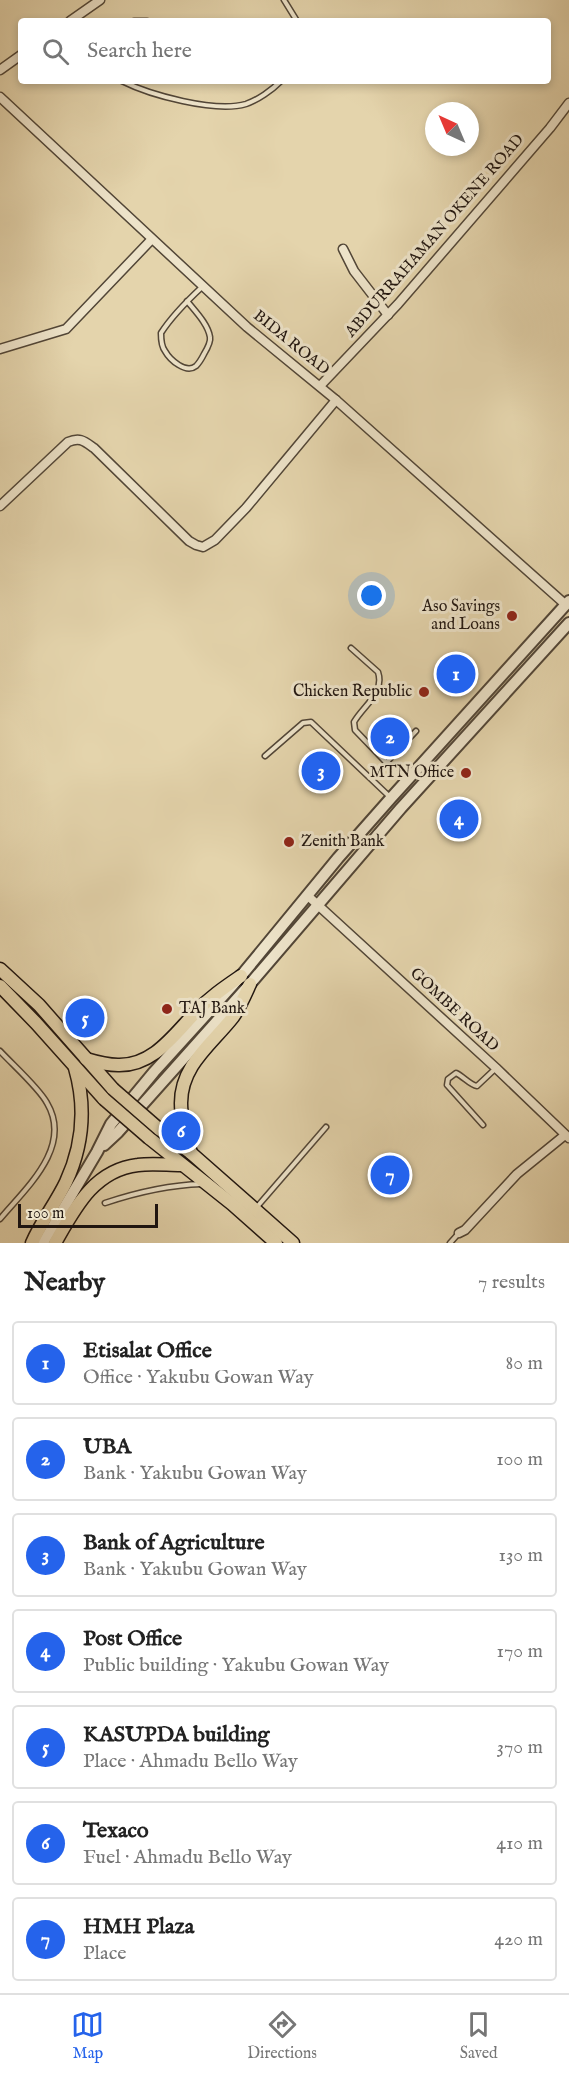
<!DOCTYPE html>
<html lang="en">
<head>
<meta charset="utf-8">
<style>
  :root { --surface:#fff; --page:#f6f6f6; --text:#222; --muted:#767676; --line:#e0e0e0; --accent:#2563eb }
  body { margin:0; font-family:"IM FELL English",serif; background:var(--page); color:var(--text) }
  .compass { position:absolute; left:425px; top:102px; width:54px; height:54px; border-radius:50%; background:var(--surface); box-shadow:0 3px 9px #0003; rotate:316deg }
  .scale { position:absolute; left:18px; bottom:15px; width:140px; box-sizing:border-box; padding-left:6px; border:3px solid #211610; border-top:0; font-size:16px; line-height:21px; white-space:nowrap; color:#211610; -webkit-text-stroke:4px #ede3c9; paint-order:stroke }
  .you { position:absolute; left:372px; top:596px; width:21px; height:21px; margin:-15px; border:4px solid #fff; border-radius:50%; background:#1a73e8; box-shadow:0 0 0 9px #1a73e833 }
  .badge { display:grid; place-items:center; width:39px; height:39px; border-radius:50%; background:var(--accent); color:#fff; font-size:20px; font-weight:700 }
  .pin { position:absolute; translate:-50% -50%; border:3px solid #fff; box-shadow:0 2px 6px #0006 }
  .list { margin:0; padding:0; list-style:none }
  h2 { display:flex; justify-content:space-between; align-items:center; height:78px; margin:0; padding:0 24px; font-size:26px }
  h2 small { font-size:20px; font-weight:400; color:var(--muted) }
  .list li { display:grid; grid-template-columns:39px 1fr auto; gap:18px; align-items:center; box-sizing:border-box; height:84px; margin:0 12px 12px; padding:0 12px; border:2px solid var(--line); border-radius:6px }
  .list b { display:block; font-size:22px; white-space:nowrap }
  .list p { margin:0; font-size:20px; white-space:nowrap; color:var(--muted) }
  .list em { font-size:20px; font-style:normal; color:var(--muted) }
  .icon { flex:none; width:33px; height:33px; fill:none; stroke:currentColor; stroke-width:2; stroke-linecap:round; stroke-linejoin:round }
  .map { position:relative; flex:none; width:569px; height:1243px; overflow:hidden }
  .search { position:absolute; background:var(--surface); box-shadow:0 3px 9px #0003; left:18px; right:18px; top:18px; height:66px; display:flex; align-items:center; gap:15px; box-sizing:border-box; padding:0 21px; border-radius:6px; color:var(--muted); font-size:22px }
  .sheet { height:750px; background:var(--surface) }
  nav { display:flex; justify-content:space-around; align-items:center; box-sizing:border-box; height:84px; border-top:2px solid var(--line); background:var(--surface); font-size:16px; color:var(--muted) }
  nav a { display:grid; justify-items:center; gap:3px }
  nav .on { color:var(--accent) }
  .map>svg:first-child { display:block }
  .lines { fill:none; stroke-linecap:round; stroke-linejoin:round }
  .service-casing { stroke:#524637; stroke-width:7 }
  .minor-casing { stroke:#524637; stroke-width:11 }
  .tertiary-casing { stroke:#524637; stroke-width:14 }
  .primary-casing { stroke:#211610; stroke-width:15 }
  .service { stroke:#ede3c9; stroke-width:4 }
  .minor { stroke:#ede3c9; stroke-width:8 }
  .tertiary { stroke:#ede3c9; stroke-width:10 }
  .primary { stroke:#e4d4ac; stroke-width:12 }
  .primary-bridge-casing { stroke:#211610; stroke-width:15; stroke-linecap:butt }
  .primary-bridge { stroke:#e4d4ac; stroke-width:12 }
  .poi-dot { fill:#8f2418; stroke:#ede3c9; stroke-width:2 }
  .labels { text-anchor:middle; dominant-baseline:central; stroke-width:6; stroke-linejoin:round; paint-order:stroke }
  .street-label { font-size:16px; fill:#211610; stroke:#ede3c9 }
  .poi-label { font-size:16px; fill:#211610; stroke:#ede3c9; text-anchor:end }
</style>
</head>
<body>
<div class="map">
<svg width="569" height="1243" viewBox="0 0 569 1243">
  <rect width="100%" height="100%" fill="#e4d4ac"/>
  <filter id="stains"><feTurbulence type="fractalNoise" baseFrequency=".00333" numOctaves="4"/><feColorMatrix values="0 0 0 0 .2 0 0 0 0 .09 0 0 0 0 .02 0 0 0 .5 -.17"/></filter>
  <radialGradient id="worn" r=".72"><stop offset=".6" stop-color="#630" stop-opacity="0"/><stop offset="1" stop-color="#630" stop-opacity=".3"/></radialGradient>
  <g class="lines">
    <g class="service-casing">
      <g id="service">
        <polyline points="284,0 297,21"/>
        <polyline points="134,21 147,21"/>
        <path d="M122,81C150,95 215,113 246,104C258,100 272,90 281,81"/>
        <path d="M187,301C195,311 208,324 210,337C211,342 207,349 204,354C202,358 199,363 196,366C186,374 170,360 165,351C161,346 161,339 161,333C172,316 187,301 202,287"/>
        <path d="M351,648L378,672C385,693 363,706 354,722L355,730L404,781"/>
        <polyline points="265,756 303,723 311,722 390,797"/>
        <polyline points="386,763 416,731"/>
        <path d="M0,1051C13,1065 39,1088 47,1103C73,1147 26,1188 0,1219"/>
        <path d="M483,1125L447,1085L448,1079L456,1073C464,1077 470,1085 477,1086L495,1069"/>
        <path d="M105,1203C138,1192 168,1185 202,1184"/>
        <polyline points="256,1208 326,1127"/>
        <polyline points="450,1243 459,1233"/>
      </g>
    </g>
    <g class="minor-casing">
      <g id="minor">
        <polyline points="70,21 100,0"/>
        <polyline points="0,70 21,55"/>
        <polyline points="0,97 247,327 336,400 566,605"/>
        <polyline points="343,249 354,271 388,315"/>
        <polyline points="0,349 66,329 151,240"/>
        <polyline points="320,386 398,304 550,128 569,103"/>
        <path d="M0,506L68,442C80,437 84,441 94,448L189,541L196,545L203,547L215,540L246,508L336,400"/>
        <polyline points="308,896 496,1068 569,1138"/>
        <polyline points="459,1233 465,1230 517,1174 565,1135"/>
      </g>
    </g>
    <g class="tertiary-casing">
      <g id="tertiary">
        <polyline points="104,1145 118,1132 250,984 401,808 569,623"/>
        <polyline points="43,1243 97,1152 111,1124 154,1072 241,976 338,858 391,798 569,601"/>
      </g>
    </g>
    <g class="primary-casing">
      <g id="primary">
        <polyline points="0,969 39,1005 113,1089"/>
        <polyline points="0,986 36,1023 104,1099"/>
        <path d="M86,1059C96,1062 107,1065 118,1065C154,1066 175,1033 197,1011C210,997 225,987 241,976"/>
        <polyline points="159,1129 191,1153 293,1243"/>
        <polyline points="149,1138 232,1204 276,1243"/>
        <path d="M191,1153C186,1137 181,1120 181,1103C181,1065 212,1044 233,1017C240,1007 245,995 250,984"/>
        <path d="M32,1243C41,1222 56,1203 66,1182C83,1145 86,1106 75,1068"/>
        <path d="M55,1243C75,1208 94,1170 138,1165C152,1163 167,1165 181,1165"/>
      </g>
    </g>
    <use href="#service" class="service"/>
    <use href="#minor" class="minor"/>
    <use href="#tertiary" class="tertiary"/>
    <use href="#primary" class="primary"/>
    <g class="primary-bridge-casing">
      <g id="primary-bridge">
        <polyline points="113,1089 159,1129"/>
        <polyline points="104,1099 149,1138"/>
      </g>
    </g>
    <use href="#primary-bridge" class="primary-bridge"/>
  </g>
  <g class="poi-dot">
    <circle cx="512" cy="616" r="6"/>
    <circle cx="424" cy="692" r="6"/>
    <circle cx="466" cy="773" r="6"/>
    <circle cx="289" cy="842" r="6"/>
    <circle cx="167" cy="1009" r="6"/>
  </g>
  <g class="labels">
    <g class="street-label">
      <text transform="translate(435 236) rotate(-49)">ABDURRAHAMAN OKENE ROAD</text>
      <text transform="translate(291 343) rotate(39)">BIDA ROAD</text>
      <text transform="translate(454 1010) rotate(43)">GOMBE ROAD</text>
    </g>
    <g class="poi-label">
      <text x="500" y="607">Aso Savings<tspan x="500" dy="18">and Loans</tspan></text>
      <text x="412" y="692">Chicken Republic</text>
      <text x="454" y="773">MTN Office</text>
      <text x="301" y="842" text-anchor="start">Zenith Bank</text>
      <text x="179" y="1009" text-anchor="start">TAJ Bank</text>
    </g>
  </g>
  <rect width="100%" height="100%" filter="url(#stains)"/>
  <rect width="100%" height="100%" fill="url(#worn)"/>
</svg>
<svg class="compass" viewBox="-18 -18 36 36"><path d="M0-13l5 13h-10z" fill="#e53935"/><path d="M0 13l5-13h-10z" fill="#767676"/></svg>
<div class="scale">100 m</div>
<div class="you"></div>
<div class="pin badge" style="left:456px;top:674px">1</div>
<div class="pin badge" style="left:390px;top:737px">2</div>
<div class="pin badge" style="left:321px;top:771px">3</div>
<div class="pin badge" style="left:459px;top:819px">4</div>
<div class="pin badge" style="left:85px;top:1018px">5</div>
<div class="pin badge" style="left:181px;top:1131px">6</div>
<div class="pin badge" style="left:390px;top:1175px">7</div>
<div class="search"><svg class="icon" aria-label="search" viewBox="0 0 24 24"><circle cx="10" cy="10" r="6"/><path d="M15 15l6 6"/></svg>Search here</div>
</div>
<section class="sheet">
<h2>Nearby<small>7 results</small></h2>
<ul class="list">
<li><span class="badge">1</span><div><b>Etisalat Office</b><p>Office · Yakubu Gowan Way</p></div><em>80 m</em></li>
<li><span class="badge">2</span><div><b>UBA</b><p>Bank · Yakubu Gowan Way</p></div><em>100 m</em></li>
<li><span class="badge">3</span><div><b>Bank of Agriculture</b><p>Bank · Yakubu Gowan Way</p></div><em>130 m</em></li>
<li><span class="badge">4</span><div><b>Post Office</b><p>Public building · Yakubu Gowan Way</p></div><em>170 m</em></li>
<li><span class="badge">5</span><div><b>KASUPDA building</b><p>Place · Ahmadu Bello Way</p></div><em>370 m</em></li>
<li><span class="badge">6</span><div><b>Texaco</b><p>Fuel · Ahmadu Bello Way</p></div><em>410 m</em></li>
<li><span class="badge">7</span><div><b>HMH Plaza</b><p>Place</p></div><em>420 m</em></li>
</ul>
</section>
<nav>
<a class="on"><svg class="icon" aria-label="map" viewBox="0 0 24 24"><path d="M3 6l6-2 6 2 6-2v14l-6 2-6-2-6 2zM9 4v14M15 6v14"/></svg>Map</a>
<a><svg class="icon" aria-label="directions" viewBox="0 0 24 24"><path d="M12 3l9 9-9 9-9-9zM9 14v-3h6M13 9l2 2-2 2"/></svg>Directions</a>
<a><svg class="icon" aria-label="saved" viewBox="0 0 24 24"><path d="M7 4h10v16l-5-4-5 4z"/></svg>Saved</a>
</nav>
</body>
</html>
